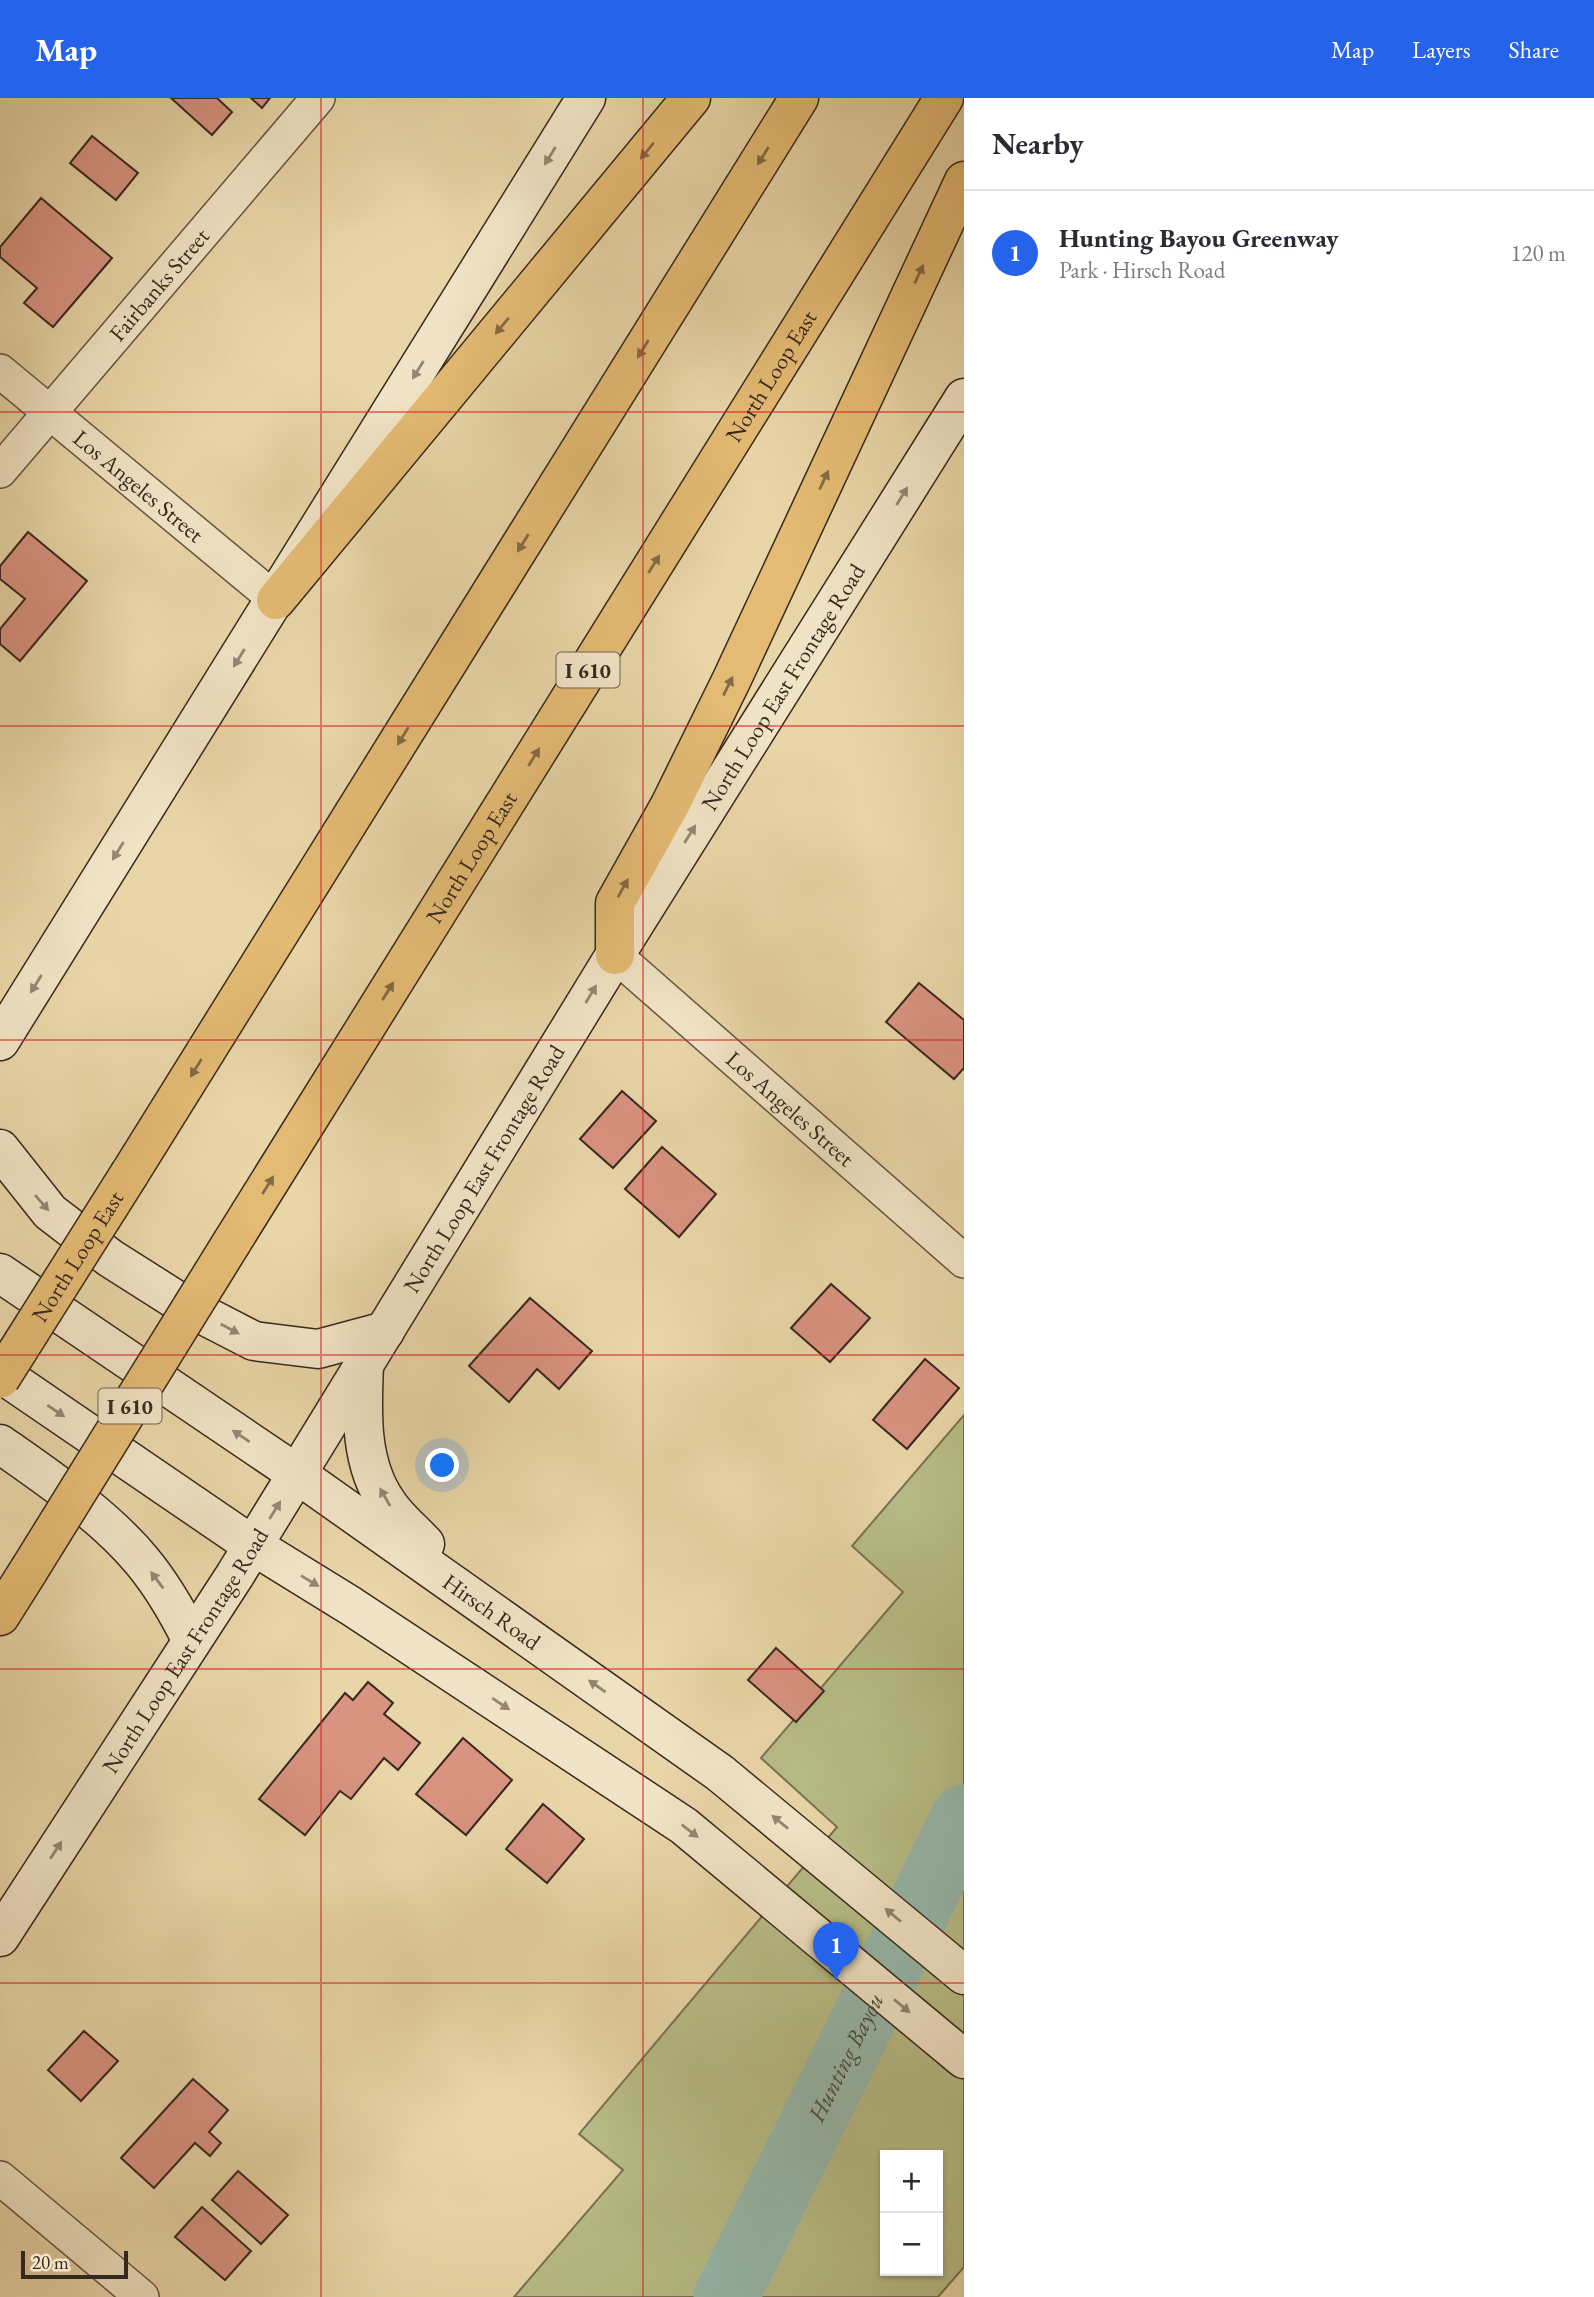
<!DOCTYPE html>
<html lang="en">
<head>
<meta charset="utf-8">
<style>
  :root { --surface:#fff; --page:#f2f2f3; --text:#2b2b33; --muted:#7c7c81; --line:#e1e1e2; --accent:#2563eb }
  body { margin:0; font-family:"EB Garamond",serif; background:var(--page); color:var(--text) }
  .controls { position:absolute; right:21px; bottom:21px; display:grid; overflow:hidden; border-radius:0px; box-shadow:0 2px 5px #0004 }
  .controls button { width:63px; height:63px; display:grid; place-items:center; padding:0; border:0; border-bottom:2px solid var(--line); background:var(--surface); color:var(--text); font:35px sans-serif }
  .scale { position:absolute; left:21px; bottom:18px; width:107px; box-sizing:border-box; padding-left:7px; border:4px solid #37281d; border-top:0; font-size:19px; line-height:24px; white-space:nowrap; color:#37281d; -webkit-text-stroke:5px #f1e4c6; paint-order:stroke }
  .you { position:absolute; left:443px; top:1368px; width:24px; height:24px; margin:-18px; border:5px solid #fff; border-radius:50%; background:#1a73e8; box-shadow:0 0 0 10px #1a73e833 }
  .badge { display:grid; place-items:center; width:46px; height:46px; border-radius:50%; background:var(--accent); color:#fff; font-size:23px; font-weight:700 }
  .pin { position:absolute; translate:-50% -58px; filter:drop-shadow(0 2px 4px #0008) }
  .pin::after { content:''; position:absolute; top:37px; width:24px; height:21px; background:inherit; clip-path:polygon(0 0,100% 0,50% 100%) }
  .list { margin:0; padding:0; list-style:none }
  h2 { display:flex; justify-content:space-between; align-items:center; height:91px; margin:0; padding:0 28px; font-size:30px }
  h2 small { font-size:23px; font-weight:400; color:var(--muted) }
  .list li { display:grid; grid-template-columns:46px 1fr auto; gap:21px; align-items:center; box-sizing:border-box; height:126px; padding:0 28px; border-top:2px solid var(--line) }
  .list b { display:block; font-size:26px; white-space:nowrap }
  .list p { margin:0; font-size:23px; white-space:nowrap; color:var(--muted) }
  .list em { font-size:23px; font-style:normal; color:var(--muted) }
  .map { position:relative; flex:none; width:964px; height:2199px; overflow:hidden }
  header { display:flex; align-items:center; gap:42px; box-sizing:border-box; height:98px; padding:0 35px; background:var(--accent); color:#fff }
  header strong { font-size:33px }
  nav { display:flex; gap:38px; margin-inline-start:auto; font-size:24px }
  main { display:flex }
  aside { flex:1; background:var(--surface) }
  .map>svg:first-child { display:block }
  .green { fill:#b8bd87; stroke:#787252; stroke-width:2; fill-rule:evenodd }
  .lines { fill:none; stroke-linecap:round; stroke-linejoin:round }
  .river { stroke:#97b9ac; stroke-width:65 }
  .building { fill:#d99381; stroke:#37281d; stroke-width:2 }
  .minor-casing { stroke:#645440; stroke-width:36 }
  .secondary-casing { stroke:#37281d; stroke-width:41 }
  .motorway-casing { stroke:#37281d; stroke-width:41 }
  .minor { stroke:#f1e4c6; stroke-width:33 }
  .secondary { stroke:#f1e4c6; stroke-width:38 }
  .motorway { stroke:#e4bb74; stroke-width:38 }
  .motorway-bridge-casing { stroke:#37281d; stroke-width:41; stroke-linecap:butt }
  .motorway-bridge { stroke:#e4bb74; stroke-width:38 }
  .oneway { fill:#856a44 }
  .oneway2 { fill:#948672 }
  .grid { fill:none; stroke:#d62828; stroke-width:2; stroke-opacity:0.55 }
  .labels { text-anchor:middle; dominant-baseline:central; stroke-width:5; stroke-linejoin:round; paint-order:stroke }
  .shield { fill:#f1e4c6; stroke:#6f6050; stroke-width:2 }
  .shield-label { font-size:21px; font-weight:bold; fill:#37281d }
  .street-label { font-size:23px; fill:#37281d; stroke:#f1e4c6 }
  .water-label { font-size:24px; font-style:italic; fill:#4f4c41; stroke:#f1e4c6 }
</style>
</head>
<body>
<header>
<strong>Map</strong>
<nav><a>Map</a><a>Layers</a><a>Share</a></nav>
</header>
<main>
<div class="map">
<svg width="964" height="2199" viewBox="0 0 964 2199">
  <rect width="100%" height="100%" fill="#e9d6a8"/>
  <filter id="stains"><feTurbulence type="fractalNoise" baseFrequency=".00286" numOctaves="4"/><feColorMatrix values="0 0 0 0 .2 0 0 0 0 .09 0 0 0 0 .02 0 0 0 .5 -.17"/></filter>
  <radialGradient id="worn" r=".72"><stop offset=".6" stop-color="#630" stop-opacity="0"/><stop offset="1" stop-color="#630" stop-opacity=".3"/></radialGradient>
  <path class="green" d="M964,1317V2169L938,2199H514L623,2072L579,2036L837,1729L761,1660L903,1494L852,1448ZM885,2057H938V2173H885Z"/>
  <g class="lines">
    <path class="river" id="s1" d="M726,2199L964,1719"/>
  </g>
  <g class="building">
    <polygon points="171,0 217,0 232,14 212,37"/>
    <polygon points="251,0 270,0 262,10"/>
    <polygon points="92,38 138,75 116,102 70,65"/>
    <polygon points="41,100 112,160 53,229 24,205 37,190 0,159 0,149"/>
    <polygon points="28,434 87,483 20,563 0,546 0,531 25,501 0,481 0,468"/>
    <polygon points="919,885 964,922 964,970 954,981 886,924"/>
    <polygon points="622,993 656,1023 613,1070 580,1041"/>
    <polygon points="662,1049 716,1096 679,1139 625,1091"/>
    <polygon points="831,1186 870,1220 830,1264 791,1230"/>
    <polygon points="530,1200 592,1253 559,1291 537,1271 509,1304 469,1268"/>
    <polygon points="925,1261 959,1290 907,1351 873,1322"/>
    <polygon points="776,1550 824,1593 796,1624 748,1582"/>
    <polygon points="368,1584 393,1605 384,1616 420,1645 398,1672 384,1660 351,1701 340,1693 305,1737 259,1701 345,1595 353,1602"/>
    <polygon points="463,1640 512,1682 466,1737 416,1696"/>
    <polygon points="543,1706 584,1741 547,1785 506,1751"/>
    <polygon points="84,1933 118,1963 81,2003 48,1972"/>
    <polygon points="193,1981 228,2012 209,2034 221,2045 210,2058 195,2045 154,2090 121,2060"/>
    <polygon points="238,2073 288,2117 261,2146 212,2102"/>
    <polygon points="202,2109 251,2153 225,2182 175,2139"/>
  </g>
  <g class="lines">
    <g class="minor-casing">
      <g id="minor">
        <path id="s2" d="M0,273L276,502"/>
        <path id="s3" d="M0,373L318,0"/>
        <path id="s4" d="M615,857L964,1163"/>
        <polyline points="0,2080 142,2199"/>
      </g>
    </g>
    <g class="secondary-casing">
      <g id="secondary">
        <polyline points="0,943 586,0"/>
        <polyline points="0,1051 50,1114 110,1160 184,1207 254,1243 318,1251 385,1233"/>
        <path id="s5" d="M0,1175L297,1376L720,1675L964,1877"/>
        <path d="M364,1267C362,1313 359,1366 388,1406C398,1421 413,1433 425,1446"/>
        <polyline points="0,1275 252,1447 351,1508 684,1728 964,1961"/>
        <path d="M0,1346C47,1379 105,1418 142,1463C162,1487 177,1513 191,1541"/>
        <path id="s6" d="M0,1839L235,1477L615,857L964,300"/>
      </g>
    </g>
    <g class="motorway-casing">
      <g id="motorway">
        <polyline points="276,502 691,0"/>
        <polyline points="615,857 615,805 670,707 731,583 964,83"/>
        <polyline points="130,1075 799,0"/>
        <path id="s7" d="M232,1144L944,0"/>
        <polyline points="0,1518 29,1472"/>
      </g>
    </g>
    <use href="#minor" class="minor"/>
    <use href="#secondary" class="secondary"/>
    <use href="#motorway" class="motorway"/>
    <g class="motorway-bridge-casing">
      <g id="motorway-bridge">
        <path id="s8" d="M0,1281L130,1075"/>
        <polyline points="29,1472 232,1144"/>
      </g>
    </g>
    <use href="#motorway-bridge" class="motorway-bridge"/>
  </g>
  <defs><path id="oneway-solid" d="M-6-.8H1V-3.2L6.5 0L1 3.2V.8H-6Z" transform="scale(1.75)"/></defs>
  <g class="oneway">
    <use href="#oneway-solid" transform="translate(647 53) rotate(130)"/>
    <use href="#oneway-solid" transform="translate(763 58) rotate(122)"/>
    <use href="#oneway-solid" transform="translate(919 176) rotate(-65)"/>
    <use href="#oneway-solid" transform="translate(502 228) rotate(130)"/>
    <use href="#oneway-solid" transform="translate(643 251) rotate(122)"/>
    <use href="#oneway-solid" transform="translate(824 382) rotate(-65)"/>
    <use href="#oneway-solid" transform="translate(523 445) rotate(122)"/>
    <use href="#oneway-solid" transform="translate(654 466) rotate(-58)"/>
    <use href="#oneway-solid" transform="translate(728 588) rotate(-64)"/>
    <use href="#oneway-solid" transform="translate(403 638) rotate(122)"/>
    <use href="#oneway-solid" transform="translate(534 659) rotate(-58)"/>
    <use href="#oneway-solid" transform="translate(623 790) rotate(-61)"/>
    <use href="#oneway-solid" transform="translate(388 893) rotate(-58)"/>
    <use href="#oneway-solid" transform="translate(196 970) rotate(122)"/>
    <use href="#oneway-solid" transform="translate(268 1087) rotate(-58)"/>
  </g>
  <g class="oneway2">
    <use href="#oneway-solid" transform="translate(550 58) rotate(122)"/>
    <use href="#oneway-solid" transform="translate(418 272) rotate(122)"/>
    <use href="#oneway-solid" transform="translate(902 398) rotate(-58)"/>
    <use href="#oneway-solid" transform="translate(239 560) rotate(122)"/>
    <use href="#oneway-solid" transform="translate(690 736) rotate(-58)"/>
    <use href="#oneway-solid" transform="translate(118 753) rotate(122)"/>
    <use href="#oneway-solid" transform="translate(36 886) rotate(122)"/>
    <use href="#oneway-solid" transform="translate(591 896) rotate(-59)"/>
    <use href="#oneway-solid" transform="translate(42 1105) rotate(49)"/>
    <use href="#oneway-solid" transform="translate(230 1231) rotate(28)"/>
    <use href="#oneway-solid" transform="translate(56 1313) rotate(34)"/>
    <use href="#oneway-solid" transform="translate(241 1338) rotate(-146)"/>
    <use href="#oneway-solid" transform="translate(385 1399) rotate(-120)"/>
    <use href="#oneway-solid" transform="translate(275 1412) rotate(-58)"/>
    <use href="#oneway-solid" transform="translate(157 1482) rotate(-127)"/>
    <use href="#oneway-solid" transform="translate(310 1483) rotate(31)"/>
    <use href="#oneway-solid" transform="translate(597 1588) rotate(-145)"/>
    <use href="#oneway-solid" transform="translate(501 1606) rotate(34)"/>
    <use href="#oneway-solid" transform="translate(780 1724) rotate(-141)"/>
    <use href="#oneway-solid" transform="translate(690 1733) rotate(38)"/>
    <use href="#oneway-solid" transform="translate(56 1752) rotate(-57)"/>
    <use href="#oneway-solid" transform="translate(893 1817) rotate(-140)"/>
    <use href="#oneway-solid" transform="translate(902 1908) rotate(40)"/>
  </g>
  <path class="grid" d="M321,0V2199M643,0V2199M0,314H964M0,628H964M0,942H964M0,1257H964M0,1571H964M0,1885H964"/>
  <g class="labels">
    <g class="shield">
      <rect x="556.5" y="554.5" width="63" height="35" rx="5"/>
      <rect x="98.5" y="1290.5" width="63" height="35" rx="5"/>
    </g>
    <g class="shield-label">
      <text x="588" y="572">I 610</text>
      <text x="130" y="1308">I 610</text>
    </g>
    <g class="street-label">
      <text stroke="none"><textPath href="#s3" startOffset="245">Fairbanks Street</textPath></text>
      <text stroke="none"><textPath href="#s7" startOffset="1020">North Loop East</textPath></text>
      <text stroke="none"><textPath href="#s2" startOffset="180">Los Angeles Street</textPath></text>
      <text stroke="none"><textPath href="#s6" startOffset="1475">North Loop East Frontage Road</textPath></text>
      <text stroke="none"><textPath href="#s7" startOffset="453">North Loop East</textPath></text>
      <text stroke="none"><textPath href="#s4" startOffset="233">Los Angeles Street</textPath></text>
      <text stroke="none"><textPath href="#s6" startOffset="908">North Loop East Frontage Road</textPath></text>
      <text stroke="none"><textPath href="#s8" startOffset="145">North Loop East</textPath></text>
      <text stroke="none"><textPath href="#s5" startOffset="597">Hirsch Road</textPath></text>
      <text stroke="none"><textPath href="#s6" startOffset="341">North Loop East Frontage Road</textPath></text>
    </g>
    <g class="water-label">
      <text stroke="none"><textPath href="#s1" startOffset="268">Hunting Bayou</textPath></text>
    </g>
  </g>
  <rect width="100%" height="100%" filter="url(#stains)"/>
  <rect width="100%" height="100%" fill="url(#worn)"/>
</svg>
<div class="controls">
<button>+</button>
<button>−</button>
</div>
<div class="scale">20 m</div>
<div class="you"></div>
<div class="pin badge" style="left:836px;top:1882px">1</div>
</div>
<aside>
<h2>Nearby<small></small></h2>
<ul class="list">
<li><span class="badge">1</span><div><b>Hunting Bayou Greenway</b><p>Park · Hirsch Road</p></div><em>120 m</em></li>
</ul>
</aside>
</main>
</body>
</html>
